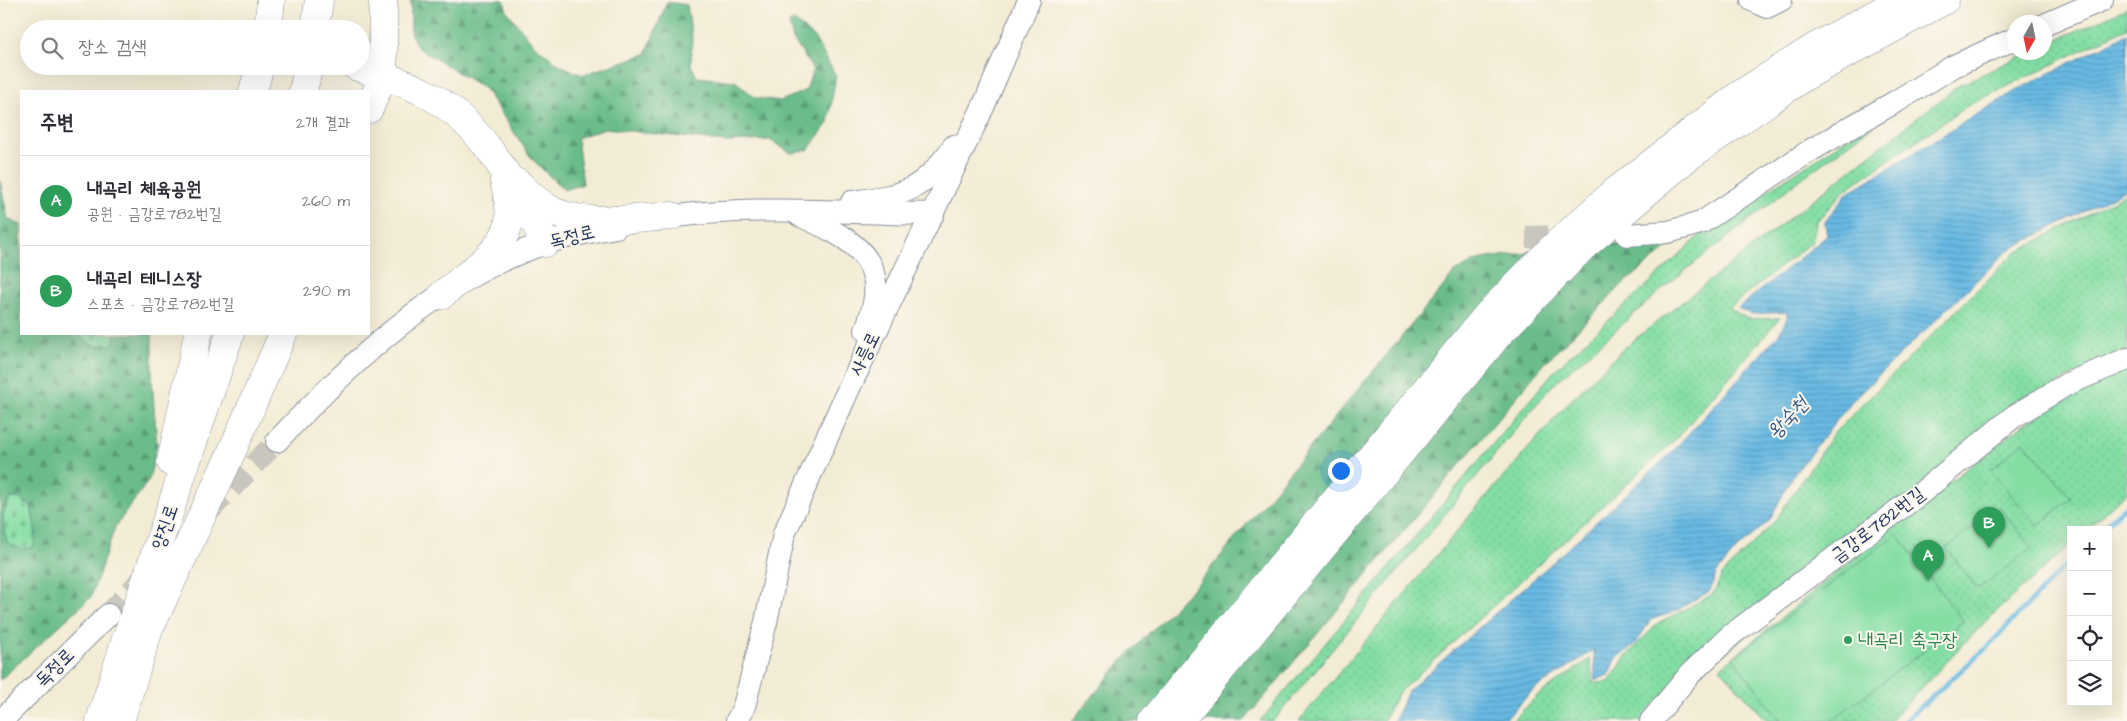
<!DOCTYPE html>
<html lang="ko">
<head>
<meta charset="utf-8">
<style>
  :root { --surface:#fff; --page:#f2f2f3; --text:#2b2b33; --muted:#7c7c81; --line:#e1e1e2; --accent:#1a73e8 }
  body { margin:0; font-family:"Architects Daughter","Poor Story",sans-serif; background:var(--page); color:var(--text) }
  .controls { position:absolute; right:15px; bottom:15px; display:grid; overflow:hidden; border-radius:0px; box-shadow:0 5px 20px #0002 }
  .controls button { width:45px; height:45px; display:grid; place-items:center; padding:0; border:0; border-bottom:1px solid var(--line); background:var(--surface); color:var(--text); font:25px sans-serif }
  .compass { position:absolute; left:2007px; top:15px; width:45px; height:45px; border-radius:50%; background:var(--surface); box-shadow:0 5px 20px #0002; rotate:189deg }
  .you { position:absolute; left:1340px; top:470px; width:18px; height:18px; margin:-12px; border:4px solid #fff; border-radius:50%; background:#1a73e8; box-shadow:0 0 0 8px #1a73e833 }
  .badge { display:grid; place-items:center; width:32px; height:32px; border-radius:50%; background:var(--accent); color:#fff; font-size:16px; font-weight:700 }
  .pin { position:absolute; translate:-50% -41px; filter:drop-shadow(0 1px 2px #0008) }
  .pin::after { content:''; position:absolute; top:26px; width:18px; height:15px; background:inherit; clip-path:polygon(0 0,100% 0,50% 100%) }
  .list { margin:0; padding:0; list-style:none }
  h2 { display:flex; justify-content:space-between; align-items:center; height:65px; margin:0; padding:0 20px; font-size:21px }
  h2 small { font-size:16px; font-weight:400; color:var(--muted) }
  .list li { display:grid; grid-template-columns:32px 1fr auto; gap:15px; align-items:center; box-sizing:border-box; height:90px; padding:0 20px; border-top:1px solid var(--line) }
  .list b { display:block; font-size:19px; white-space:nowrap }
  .list p { margin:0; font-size:16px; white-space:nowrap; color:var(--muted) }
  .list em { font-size:16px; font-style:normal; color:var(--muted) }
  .icon { flex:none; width:28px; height:28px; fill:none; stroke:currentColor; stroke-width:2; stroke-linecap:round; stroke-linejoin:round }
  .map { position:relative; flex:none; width:2127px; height:721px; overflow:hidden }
  .search { position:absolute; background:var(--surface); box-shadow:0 5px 20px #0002; left:20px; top:20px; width:350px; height:55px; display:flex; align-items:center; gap:12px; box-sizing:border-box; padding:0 18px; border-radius:28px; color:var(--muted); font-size:19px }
  .panel { position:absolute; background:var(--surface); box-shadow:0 5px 20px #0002; left:20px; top:90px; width:350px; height:245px; border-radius:0px }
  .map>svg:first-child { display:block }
  .green { fill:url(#green-dots); stroke:#508681 }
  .forest { fill:url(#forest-firs); stroke:#437674; fill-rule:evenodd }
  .cemetery { fill:url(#cemetery-stones); stroke:#508681 }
  .pitch { fill:#84dea4; stroke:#508681 }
  .water { fill:url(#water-rules); stroke:#4274a0 }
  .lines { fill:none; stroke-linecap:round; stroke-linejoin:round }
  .stream { stroke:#68bae3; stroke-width:4.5 }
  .minor-tunnel { stroke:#c8c6bd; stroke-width:22; stroke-dasharray:22 11; stroke-linecap:butt }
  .minor-casing { stroke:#878e9a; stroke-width:24 }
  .major-casing { stroke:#878e9a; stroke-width:29 }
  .highway-casing { stroke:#878e9a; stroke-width:29 }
  .minor { stroke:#fff; stroke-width:22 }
  .major { stroke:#fff; stroke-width:28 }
  .highway { stroke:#fff; stroke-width:28 }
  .leisure-dot { fill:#2e9e5b; stroke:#fbf7ec; stroke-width:2 }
  .labels { text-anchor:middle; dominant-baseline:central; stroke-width:4; stroke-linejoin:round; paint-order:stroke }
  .street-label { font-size:19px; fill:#1b2f5e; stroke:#fbf7ec }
  .leisure-label { font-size:19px; fill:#27864d; stroke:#fbf7ec; text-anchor:start }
  .water-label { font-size:20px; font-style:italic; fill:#325986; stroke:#fbf7ec }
</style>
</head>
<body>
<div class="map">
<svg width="2127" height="721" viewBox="0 0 2127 721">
  <defs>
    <pattern id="green-dots" width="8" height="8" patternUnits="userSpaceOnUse" patternTransform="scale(1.25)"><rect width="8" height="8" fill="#84dea4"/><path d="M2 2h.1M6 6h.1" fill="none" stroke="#71bf90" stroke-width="1.8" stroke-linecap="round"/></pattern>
    <pattern id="forest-firs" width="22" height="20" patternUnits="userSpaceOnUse" patternTransform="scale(1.25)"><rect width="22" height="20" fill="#6bbd8a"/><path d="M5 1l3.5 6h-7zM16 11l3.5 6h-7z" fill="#579a74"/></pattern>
    <pattern id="cemetery-stones" width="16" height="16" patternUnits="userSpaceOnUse" patternTransform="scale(1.25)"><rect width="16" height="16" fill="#84dea4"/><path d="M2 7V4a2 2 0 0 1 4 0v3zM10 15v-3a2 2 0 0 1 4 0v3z" fill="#71bf90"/></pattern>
    <pattern id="water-rules" width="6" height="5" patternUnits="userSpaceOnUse" patternTransform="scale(1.25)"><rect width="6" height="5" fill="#68bae3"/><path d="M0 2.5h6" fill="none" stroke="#5598bb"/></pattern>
  </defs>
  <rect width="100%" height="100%" fill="#fbf7ec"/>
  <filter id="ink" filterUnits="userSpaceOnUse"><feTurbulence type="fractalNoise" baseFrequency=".02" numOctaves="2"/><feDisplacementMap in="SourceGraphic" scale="10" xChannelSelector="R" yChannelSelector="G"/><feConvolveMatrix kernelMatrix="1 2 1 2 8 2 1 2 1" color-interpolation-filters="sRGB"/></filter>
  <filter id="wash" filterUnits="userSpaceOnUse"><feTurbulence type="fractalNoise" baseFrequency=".0096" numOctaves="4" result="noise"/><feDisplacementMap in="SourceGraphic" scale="20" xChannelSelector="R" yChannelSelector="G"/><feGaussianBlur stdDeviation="1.12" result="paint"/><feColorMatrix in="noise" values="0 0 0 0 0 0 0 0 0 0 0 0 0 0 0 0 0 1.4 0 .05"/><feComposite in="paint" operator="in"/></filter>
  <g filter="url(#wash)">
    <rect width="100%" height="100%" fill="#f3ecd5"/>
    <g class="green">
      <polygon points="2127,8 2127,28 1967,106 1845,190 1816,222 1813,241 1729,308 1748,319 1780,318 1675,440 1399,692 1383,721 1299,721 1477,507 1570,401 1625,347 1958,86 2027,53 2044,52 2045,45"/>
      <polygon points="1873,126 1801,179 1667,285 1551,387 1273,721 1260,721 1555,370 1704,232 1862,129"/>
      <polygon points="2127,193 2127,352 2060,382 1641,721 1512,721 1537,696 1590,659 1593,683 1609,682 1627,655 1656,625 1713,594 1722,575 1775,521 1833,434 2013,254"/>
      <polygon points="2127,369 2127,492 2086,530 2071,530 2071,544 1989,618 1890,721 1767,721 1720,668 1897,523 2024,424 2106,378"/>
    </g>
    <g class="forest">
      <polygon points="411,0 504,0 507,11 533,44 558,64 582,75 646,54 667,2 687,5 692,37 691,65 697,77 735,81 756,98 781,101 806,90 813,70 793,39 789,23 794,21 814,37 836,76 828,123 808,150 791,153 770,140 726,142 605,128 577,138 583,184 564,190 532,159 485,89 418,48 411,34"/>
      <path d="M0,181L8,219L21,225V334H79L91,345L113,344L116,334H152V380L157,445L149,480L115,527L91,597L0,680ZM11,498H18L31,505L36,535L4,508Z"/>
      <polygon points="1670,238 1670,246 1622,285 1546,362 1244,721 1072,721 1122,661 1199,582 1455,272 1477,260 1501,256"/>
    </g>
    <g class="cemetery">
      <path d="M79,334H116L113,344C95,348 92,346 79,334Z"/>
      <path d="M11,498H18L31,506L36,535L33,547L23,550L8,543C2,527 0,513 11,498Z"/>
    </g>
    <g class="pitch">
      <polygon points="2024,442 2071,498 2038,526 1990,470"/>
      <polygon points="2000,507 2032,548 1978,589 1946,548"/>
      <polygon points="1897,534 1963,621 1831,721 1781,721 1733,658"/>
    </g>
    <polygon class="water" points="2127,34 2127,189 2007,251 1852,401 1792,477 1769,521 1736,550 1716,574 1710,591 1674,612 1650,620 1637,642 1614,661 1609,675 1595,680 1594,650 1532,691 1504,721 1394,721 1408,691 1553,562 1670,454 1779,334 1787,318 1787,312 1751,314 1738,308 1827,236 1825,222 1846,194 2017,90"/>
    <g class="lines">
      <g class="stream">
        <polyline points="2100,530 2127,505"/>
        <polyline points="1905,721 1987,647 2071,560"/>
      </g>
    </g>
  </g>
  <g filter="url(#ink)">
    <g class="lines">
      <g class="minor-tunnel">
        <polyline points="1526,237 1574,236"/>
        <polyline points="208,512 277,441"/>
        <polyline points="108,615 147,574"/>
      </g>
      <g class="minor-casing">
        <g id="minor">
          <polyline points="1752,0 1767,7 1781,0"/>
          <polyline points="2044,25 2102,0"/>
          <path d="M852,202C907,194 920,193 954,146"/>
          <path d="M799,215C834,231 880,249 875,296C874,308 870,319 866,330"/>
          <path d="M657,219C745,204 844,213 933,214"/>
          <polyline points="1627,235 1668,232 1701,223 1811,150 1895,102 1954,66 2014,39"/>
          <path d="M277,441C353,361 438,278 546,243C568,236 592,231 616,227"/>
          <polyline points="1,721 108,615"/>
          <polyline points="737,721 744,706 766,622 784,534 849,388 984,105 1029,0"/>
          <polyline points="1651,721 1690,674 1731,635 1921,493 2013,417 2067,384 2127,359"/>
        </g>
      </g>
      <g class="major-casing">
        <g id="major">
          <polyline points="268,29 271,0"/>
          <polyline points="315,29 319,0"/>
          <path d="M355,66C378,74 402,81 423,92C485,123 513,186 546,243"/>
          <polyline points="253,91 260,66"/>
          <polyline points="303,91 309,66"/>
          <polyline points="369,109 383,76 383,0"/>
          <path d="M518,183C529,194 541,205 555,212C586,226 639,218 672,216"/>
          <path d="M442,295C463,277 501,253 508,226C512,211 507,194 504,180"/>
          <polyline points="171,462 198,334"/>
          <polyline points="153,621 229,458 283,334"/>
          <polyline points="100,721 125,642 230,334"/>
          <polyline points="120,721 157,603"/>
        </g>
      </g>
      <g class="highway-casing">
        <g id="highway">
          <polyline points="1153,721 1488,314 1551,249 1612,194 1739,95 1815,47 1901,0"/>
          <polyline points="1179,721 1499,334 1582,248 1688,157 1804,77 1945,0"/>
        </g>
      </g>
      <use href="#minor" class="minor"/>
      <use href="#major" class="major"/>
      <use href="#highway" class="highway"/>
    </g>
  </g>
  <circle class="leisure-dot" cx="1848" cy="640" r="5"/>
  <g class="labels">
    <g class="street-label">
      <text transform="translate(572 237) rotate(-14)">독정로</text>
      <text transform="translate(865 354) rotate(-64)">사릉로</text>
      <text transform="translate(1878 525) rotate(-37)">금강로782번길</text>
      <text transform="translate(165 527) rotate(-71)">양진로</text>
      <text transform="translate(55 668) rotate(-45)">독정로</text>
    </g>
    <g class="leisure-label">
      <text x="1858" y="640">내곡리 축구장</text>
    </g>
    <g class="water-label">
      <text transform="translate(1788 418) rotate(-47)">왕숙천</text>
    </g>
  </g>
</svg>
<div class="controls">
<button>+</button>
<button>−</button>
<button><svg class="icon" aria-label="locate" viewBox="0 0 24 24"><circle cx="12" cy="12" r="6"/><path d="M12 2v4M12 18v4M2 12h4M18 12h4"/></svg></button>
<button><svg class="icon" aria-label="layers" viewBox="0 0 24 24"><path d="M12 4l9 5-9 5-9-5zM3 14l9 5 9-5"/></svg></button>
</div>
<svg class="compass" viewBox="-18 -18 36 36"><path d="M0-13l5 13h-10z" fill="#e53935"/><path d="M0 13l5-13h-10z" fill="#7c7c81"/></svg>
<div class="you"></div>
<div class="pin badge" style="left:1928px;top:581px;background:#2e9e5b">A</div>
<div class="pin badge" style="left:1989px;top:548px;background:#2e9e5b">B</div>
<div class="search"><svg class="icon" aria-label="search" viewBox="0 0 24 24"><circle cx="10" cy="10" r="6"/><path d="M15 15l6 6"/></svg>장소 검색</div>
<section class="panel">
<h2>주변<small>2개 결과</small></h2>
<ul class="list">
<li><span class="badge" style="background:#2e9e5b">A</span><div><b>내곡리 체육공원</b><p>공원 · 금강로782번길</p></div><em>260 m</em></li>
<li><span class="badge" style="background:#2e9e5b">B</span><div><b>내곡리 테니스장</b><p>스포츠 · 금강로782번길</p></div><em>290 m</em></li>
</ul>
</section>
</div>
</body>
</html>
